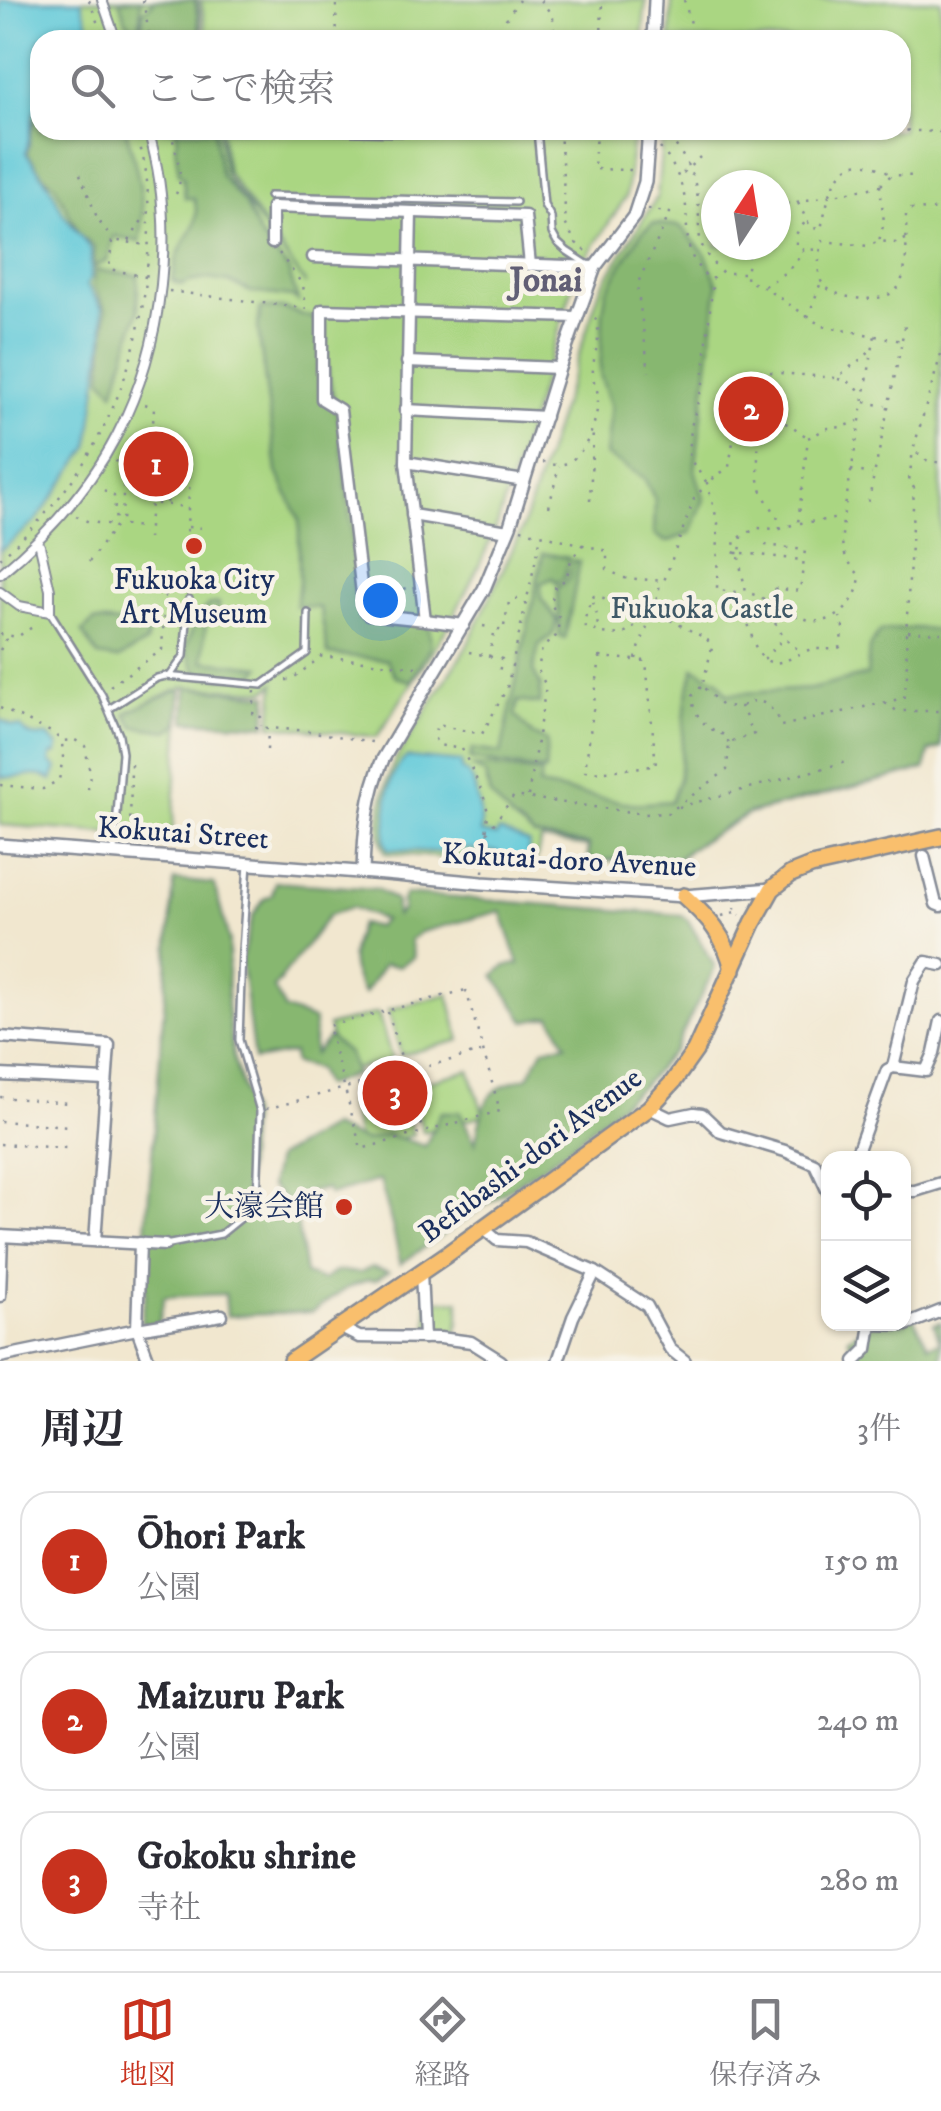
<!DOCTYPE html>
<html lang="ja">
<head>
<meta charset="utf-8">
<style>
  :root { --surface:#fff; --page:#f7f7f7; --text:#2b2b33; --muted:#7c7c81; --line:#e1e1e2; --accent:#c8321e }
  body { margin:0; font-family:"IM FELL DW Pica","Noto Serif JP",serif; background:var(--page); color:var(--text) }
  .controls { position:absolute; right:30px; bottom:30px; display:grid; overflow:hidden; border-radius:20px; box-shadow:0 2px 8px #0004 }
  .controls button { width:90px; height:90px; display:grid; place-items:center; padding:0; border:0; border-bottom:2px solid var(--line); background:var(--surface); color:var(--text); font:50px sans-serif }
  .compass { position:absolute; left:701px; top:170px; width:90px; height:90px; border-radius:50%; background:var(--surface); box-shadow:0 2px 8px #0004; rotate:12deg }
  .you { position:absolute; left:380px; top:600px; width:35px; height:35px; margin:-25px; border:8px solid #fff; border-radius:50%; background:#1a73e8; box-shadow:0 0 0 15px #1a73e833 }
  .badge { display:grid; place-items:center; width:65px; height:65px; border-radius:50%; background:var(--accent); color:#fff; font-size:32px; font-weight:700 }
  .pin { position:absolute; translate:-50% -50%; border:5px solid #fff; box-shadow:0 2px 10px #0006 }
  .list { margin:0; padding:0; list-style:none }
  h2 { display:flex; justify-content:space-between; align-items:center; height:130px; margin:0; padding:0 40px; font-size:42px }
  h2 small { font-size:32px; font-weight:400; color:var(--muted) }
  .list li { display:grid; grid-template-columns:65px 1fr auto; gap:30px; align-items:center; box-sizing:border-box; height:140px; margin:0 20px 20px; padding:0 20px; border:2px solid var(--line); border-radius:30px }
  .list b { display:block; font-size:38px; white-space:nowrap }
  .list p { margin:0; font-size:32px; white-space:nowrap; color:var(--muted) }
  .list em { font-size:32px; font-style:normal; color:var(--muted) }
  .icon { flex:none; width:55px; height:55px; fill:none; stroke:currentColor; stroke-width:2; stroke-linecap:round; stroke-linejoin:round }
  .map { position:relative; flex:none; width:941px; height:1361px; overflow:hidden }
  .search { position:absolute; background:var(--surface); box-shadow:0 2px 8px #0004; left:30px; right:30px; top:30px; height:110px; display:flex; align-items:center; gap:25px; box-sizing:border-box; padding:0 35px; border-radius:30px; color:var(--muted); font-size:38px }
  .sheet { height:610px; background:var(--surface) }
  nav { display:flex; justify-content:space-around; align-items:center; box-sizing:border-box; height:140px; border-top:2px solid var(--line); background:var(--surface); font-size:28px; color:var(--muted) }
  nav a { display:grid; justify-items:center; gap:5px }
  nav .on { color:var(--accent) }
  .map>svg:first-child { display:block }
  .green { fill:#aad682; stroke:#628270; stroke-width:2.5; fill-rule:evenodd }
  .forest { fill:#87b770; stroke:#517367; stroke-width:2.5 }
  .water { fill:#5fc9d9; stroke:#3d7c9c; stroke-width:2.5 }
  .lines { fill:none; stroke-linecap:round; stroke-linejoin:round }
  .service-casing { stroke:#868b96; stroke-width:10 }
  .pedestrian-casing { stroke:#868b96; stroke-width:12 }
  .minor-casing { stroke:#868b96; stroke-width:15 }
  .tertiary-casing { stroke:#868b96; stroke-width:16 }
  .trunk-casing { stroke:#868b96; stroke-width:20 }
  .path { stroke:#868b96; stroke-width:2.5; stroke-dasharray:2.5 8; stroke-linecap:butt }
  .service { stroke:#fff; stroke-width:5 }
  .pedestrian { stroke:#fff; stroke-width:8 }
  .minor { stroke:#fff; stroke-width:10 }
  .tertiary { stroke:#fff; stroke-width:11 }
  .trunk { stroke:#f9bf6d; stroke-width:15 }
  .path-bridge { stroke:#868b96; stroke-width:2.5; stroke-dasharray:2.5 8; stroke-linecap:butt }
  .poi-dot { fill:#c8321e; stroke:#f7f3e8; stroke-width:4 }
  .labels { text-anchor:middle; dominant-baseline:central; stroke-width:9; stroke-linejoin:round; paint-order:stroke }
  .poi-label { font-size:30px; fill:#1b2f5e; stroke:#f7f3e8 }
  .park-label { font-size:30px; fill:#3f5967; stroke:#f7f3e8 }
  .street-label { font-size:30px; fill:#1b2f5e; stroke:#f7f3e8 }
  .quarter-label { font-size:35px; font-weight:bold; fill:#615e75; stroke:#f7f3e8 }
</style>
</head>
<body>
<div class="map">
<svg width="941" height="1361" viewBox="0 0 941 1361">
  <rect width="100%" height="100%" fill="#f7f3e8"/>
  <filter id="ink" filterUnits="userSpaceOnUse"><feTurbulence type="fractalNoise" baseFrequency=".01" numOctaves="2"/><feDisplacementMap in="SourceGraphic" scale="20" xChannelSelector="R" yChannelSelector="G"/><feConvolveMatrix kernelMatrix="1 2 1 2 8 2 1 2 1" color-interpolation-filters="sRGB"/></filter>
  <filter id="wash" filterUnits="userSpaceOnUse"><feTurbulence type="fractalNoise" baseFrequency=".0048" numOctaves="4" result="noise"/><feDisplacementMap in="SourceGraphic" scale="40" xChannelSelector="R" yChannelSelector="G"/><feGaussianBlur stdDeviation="2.25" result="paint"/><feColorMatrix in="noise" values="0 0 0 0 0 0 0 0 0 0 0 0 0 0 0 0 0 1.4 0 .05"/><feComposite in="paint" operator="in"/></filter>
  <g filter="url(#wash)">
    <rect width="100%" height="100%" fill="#f1e7cf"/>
    <g class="green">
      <polygon points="0,0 198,0 203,40 40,40 40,130 218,130 225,175 306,284 227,172 221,130 634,130 626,197 578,270 497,525 479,566 448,627 377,737 271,725 275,683 266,691 182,687 172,838 0,825"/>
      <polygon points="201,0 646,0 642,40 207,40"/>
      <path d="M672,0H941V748L929,752L925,769L749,814L691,848L679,859H617L614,861H588V847L541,840L535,865L386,853C373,832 385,783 395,760L466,648L522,529L600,289L657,197L663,130H901V40H670ZM716,185H776V245H716Z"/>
      <polygon points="448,994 460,1040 401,1055 388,1010"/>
      <polygon points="378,1013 392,1060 341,1073 328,1026"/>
      <polygon points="469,1070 484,1115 423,1132 410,1086"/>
      <polygon points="399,1089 413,1135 361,1149 349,1103"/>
      <polygon points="459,1300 459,1321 456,1333 428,1331 427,1301"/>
    </g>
    <g class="forest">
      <polygon points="119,0 141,0 140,23 135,29 126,21"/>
      <polygon points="152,0 195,0 201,40 142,40 145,38 142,25 143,11 152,4"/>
      <path d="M40,112V130H126C136,166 148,204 140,242L114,236L107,261L94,267V247L80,236L55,185L41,174L27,153L32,127Z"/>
      <path d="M175,130H214L221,176L245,204L259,234L288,269L298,301L292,297L251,292L229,282L208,279L188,282L182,285L173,281C174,272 175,263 178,255C187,232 202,227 194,198H185L183,177L179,174L175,147L178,137Z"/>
      <polygon points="653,223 680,226 706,255 718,285 695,470 704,499 691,533 666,542 654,534 655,500 644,478 606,455 611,407 600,374 603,311 606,291 641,233"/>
      <polygon points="95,270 138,275 138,312 114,392 102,378 106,310 93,286"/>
      <polygon points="260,308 282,308 316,319 339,420 354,551 355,610 370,620 399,621 429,627 431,645 411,681 396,677 387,660 328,654 320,608 296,606 299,582 299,519 277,472 258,328"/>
      <polygon points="543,553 569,558 564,578 556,583 553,578 541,583 541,598 557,620 553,634 539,645 533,671 541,686 540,704 518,701 515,715 533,735 547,741 545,771 470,759 472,749 501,753"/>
      <path d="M573,560L580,562L565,639L559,636C562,618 555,606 558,587L568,580Z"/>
      <path d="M219,603L218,617L206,618L203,661L261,667L253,677L224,678L199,676L185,649C193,630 196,604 219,603Z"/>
      <polygon points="94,621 143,625 149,630 146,643 118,659 98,656 82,632"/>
      <polygon points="914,628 941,630 941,747 929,751 925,769 749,813 690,848 679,858 616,858 613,860 588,860 589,845 534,836 511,818 490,795 485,774 473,767 489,766 542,773 539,786 634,804 671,801 679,779 686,699 694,668 718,680 727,694 811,689 867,675 869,648 880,631"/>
      <polygon points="187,687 268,695 266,725 185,721"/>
      <polygon points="175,690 181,690 178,724 168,731 133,726 126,713"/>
      <path d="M174,880L214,884L229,940L227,1004L233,1056L250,1116L244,1202L275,1220L287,1202L270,1186L276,1158L331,1127L365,1141L387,1134L425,1146L441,1112H460L475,1143C484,1103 484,1088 528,1077L543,1049L566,1044L551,1016L525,1021L494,975L505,966L519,964L501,911L421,932L410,940L414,957L399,966L384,964L364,994C346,967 350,953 360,924L377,927L383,920L352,907L329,915L274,988L285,1010L314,1020V1054L329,1037L348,1053L356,1074L324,1086L317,1069L294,1063L293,1053L254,1060L241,960L253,915L264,899L272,895L275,882L377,889L396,901V916L402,910V900L405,894L681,915L688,920L714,965V970L674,1050L644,1084L566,1150L400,1264C396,1235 387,1209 380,1180L329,1195L326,1189L293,1195L305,1274L323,1280L336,1271L360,1273L372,1267L388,1272L376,1280H367L343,1290L313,1312L227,1316L225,1294L164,1297L159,1323L146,1324L141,1321L146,1293L144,1255Z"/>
      <polygon points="911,1313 928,1345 940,1343 934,1324 941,1322 941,1361 857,1361 848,1337 872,1324 904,1324 904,1314"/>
    </g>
    <g class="water">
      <polygon points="0,0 81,0 89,27 86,40 40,40 40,107 34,112 26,153 51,188 63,213 91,250 91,277 87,285 102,308 104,333 89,447 36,521 0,551"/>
      <path d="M0,719L12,726L21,727C28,738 36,737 48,736L58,746L57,753L51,755L50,762L57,768L52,780C35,769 17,781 0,776Z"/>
      <path d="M407,757L461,762L462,770C475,778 474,785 477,799C481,812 482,820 481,833L496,836L499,831L529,843L527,860L498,857V852L460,849L454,853L388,849L385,840C388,814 383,774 407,757Z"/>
    </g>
  </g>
  <g filter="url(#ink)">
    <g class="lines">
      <g class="service-casing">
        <g id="service">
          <polyline points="500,130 514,131"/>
          <polyline points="537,130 544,205 551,217 552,233 557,242 567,251 587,264"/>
          <polyline points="317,131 401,133 406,130"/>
          <polyline points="269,196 516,202"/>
          <polyline points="50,612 102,695 119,735 122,753 114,851"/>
          <polyline points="170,676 184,656 189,599"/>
          <polyline points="109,709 157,678 166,676 262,685 307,653 308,613"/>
          <polyline points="165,1245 221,1234 257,1205 260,1111 239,1040 242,951 248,864"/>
        </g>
      </g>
      <g class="pedestrian-casing">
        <g id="pedestrian">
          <polyline points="102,0 116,40"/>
          <path d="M0,574C47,535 89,489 117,435C164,344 177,227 148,130"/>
          <polyline points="0,592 19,606 50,612 50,590 40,546"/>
        </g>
      </g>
      <g class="minor-casing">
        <g id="minor">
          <polyline points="411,213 406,462 425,620 464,625"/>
          <polyline points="272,243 272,207 525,216 530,265"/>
          <polyline points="313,257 595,267"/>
          <polyline points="407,362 559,368"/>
          <polyline points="405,410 545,417"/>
          <polyline points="406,462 524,481"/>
          <polyline points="412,515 508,531"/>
          <polyline points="425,620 368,614 364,610 340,410 322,399 322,310 576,317"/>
          <polyline points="924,856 936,904 941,906"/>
          <polyline points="0,1037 109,1045 95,1241"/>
          <polyline points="893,1067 914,981 926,962 941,965"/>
          <polyline points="0,1075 106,1080"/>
          <polyline points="649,1108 670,1118 694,1113 702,1114 721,1132 785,1151 815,1164 828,1192"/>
          <polyline points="855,1158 887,1070 893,1067 926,1071 934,1053 941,1021"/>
          <polyline points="904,1191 915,1191 941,1183"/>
          <polyline points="483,1228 497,1240 526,1242 595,1272 647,1306 670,1349 685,1361"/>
          <polyline points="0,1236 165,1245"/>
          <polyline points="140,1243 137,1329 149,1361"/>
          <polyline points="421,1272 424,1338"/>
          <polyline points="0,1296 2,1236"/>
          <polyline points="339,1327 359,1337 440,1338 471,1342 501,1361"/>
          <polyline points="0,1357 137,1329 222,1315"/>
          <polyline points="558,1361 573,1317 595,1272"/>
          <polyline points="855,1361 867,1349 871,1324 906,1325 941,1311"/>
        </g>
      </g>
      <g class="tertiary-casing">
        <g id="tertiary">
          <polyline points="653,40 655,0"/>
          <polyline points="0,845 385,874 482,883 684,896 772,889"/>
          <path d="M363,872C364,833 367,795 383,759L484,589L510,526L559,368L595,267L634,216L645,182L649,130"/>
        </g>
      </g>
      <g class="trunk-casing">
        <g id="trunk">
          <path d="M684,896C708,918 726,936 733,970"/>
          <polyline points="291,1361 446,1255 649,1108 673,1082 695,1051 753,923 772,889 791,874 811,866 941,837"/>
        </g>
      </g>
      <g class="path">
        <polyline points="89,0 104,40"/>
        <polyline points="143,0 150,40"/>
        <polyline points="541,0 553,17 554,40"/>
        <polyline points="684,0 696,40"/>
        <polyline points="336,5 337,40"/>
        <polyline points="505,40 506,19 519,0"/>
        <polyline points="601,40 602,0"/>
        <path d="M171,130C174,150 188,181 173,198"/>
        <polyline points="560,130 566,225 576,243 590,254"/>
        <polyline points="596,130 594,169 632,170"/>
        <path d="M662,130C678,144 693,171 697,192C703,230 689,242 723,273H744"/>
        <polyline points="896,130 941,132"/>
        <path d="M660,148C674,163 684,186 686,207C688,238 684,258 711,280"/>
        <polyline points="683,173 700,157"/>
        <polyline points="80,174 98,220 111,238"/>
        <polyline points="881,185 891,175 917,176"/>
        <path d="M798,203L811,228L821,229C830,189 840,141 891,175"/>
        <polyline points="776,206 880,186 884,222 879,241"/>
        <polyline points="648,209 670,213 637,285 649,372"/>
        <path d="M906,239L896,243L879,241L868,246L822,241C820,254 816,268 821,281C830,300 887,307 899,286C909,268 906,234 906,214L911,209L941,210"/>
        <polyline points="129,241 146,214"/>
        <polyline points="749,245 746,280 763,287 822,326 902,341 868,504"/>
        <polyline points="804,249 796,246 796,234 806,221"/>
        <polyline points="279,253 303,285 306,307"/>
        <polyline points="146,277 109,269 112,240 146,245"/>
        <path d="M713,277L703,383L691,427L689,458L707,483L729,467L738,410L759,427C759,445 756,467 760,485C763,502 780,512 780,529"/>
        <path d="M764,286C781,276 795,267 804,249L820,250"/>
        <polyline points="169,291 310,309"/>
        <polyline points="808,317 821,282"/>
        <polyline points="902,339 905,326"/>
        <polyline points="941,354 913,450 926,460 941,463"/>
        <polyline points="838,379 849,382 865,394"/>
        <polyline points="865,402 886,406"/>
        <polyline points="145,404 154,408 151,456 191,459 186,542"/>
        <polyline points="738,409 747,370 836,378 870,352"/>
        <polyline points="761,419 764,373"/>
        <polyline points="760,426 761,419 789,424 807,437"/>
        <polyline points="115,461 124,463 122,525"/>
        <path d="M543,462C548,463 553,465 559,465C585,462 597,422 598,400C599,391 594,385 593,377C591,353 606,337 593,314"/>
        <polyline points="851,470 872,474"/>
        <polyline points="138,499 140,476 169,479 167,505"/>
        <polyline points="590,501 593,430"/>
        <polyline points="549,507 559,466"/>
        <polyline points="76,516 89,522 116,525"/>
        <polyline points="800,523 841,518"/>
        <polyline points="124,525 142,527"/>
        <polyline points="188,527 203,528"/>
        <path d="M521,529L607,551V569L623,578L664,581L694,499L707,483L718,523L717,590L736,592C741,609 747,616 766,616V601L761,597L746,592L739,560L742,537"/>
        <polyline points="148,539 151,503 188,507"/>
        <polyline points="765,545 805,550 800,591 769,588"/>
        <polyline points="736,553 733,552 735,540 757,528 780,529 798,523 808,438 828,428 843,427 858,421"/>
        <polyline points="743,553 802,560"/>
        <path d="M0,558C113,463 159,328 147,182C146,165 140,147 136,130"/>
        <polyline points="89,562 116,525 114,496 99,487"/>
        <polyline points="373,584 409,589"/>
        <polyline points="593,602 598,619 597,628"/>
        <path d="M753,616L748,623C754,644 759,671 787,660C794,657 801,652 809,650C820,647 829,652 840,647L843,627L840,617"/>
        <path d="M766,617L774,621C779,619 784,616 789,615C797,614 806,620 813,621C839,624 858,600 860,576C840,553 841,548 843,518L875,335"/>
        <polyline points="775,623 784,638 802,653"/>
        <polyline points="483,626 493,628"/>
        <polyline points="908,631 941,633"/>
        <polyline points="0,634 17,637 37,624"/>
        <polyline points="0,650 8,636"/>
        <polyline points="469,652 502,659 499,672"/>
        <polyline points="489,657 495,629 503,631 509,602 525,596"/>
        <path d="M600,657L646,661L656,766C631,767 609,773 585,771Z"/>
        <path d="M636,659C643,632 657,608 660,582"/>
        <polyline points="764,659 783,639"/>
        <polyline points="286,680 291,680 322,656 424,668"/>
        <polyline points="110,686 162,650 165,594"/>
        <path d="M701,687L692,696C693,716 706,729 725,735L729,743"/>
        <polyline points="255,691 253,716 261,717 261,726"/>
        <polyline points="885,703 897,711 941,711"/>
        <path d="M742,706C761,693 774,708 781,726L904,698L907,675L906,635L914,488L909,481L913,450"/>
        <polyline points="0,708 53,733 62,741 75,740 85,746 90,773 88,790"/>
        <polyline points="255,727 309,731 377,743"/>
        <polyline points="267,750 268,730"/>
        <polyline points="0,785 43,789 59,780 63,757 62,742"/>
        <polyline points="528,796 546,686 538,670 542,648 556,636 560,619 551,604 555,587 566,579 571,560 583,544"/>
        <polyline points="679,807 846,762"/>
        <path d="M487,833L514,796L645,814L668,813L727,770L729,743L754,734L741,707L722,706L702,686L712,648L707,639L653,611L626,610L609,599L594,596C589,604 583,617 586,627L601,633L623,635L653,611"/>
        <polyline points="130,840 131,761"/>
        <polyline points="483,872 488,812 482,791 462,749 438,745 434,737 437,725 482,734 507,688 541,536"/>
        <polyline points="735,907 735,912 740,915"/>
        <polyline points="722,916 735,912"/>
        <polygon points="466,990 500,1111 361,1149 328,1026"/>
        <polyline points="388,1012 422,1129"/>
        <polyline points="0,1097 69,1103"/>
        <polyline points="266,1109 481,1052"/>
        <polyline points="0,1121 68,1126"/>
        <polyline points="0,1144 66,1148"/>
      </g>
      <use href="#service" class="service"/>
      <use href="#pedestrian" class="pedestrian"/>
      <use href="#minor" class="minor"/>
      <use href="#tertiary" class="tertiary"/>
      <use href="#trunk" class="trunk"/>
      <polyline class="path-bridge" points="736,553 743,553"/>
    </g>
  </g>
  <g class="poi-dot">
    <circle cx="194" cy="546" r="10"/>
    <circle cx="344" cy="1207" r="10"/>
  </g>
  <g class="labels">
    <g class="poi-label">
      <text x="194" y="580">Fukuoka City<tspan x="194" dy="34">Art Museum</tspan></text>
      <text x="324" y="1207" text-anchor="end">大濠会館</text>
    </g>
    <g class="park-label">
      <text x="702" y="609">Fukuoka Castle</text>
    </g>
    <g class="street-label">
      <text transform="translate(183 834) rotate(4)">Kokutai Street</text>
      <text transform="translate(569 861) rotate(3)">Kokutai-doro Avenue</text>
      <text transform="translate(531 1156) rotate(-37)">Befubashi-dori Avenue</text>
    </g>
    <g class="quarter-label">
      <text x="546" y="281">Jonai</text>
    </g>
  </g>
</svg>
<div class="controls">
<button><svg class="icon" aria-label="locate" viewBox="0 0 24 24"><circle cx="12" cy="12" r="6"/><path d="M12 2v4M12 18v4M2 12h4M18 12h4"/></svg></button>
<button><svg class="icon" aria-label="layers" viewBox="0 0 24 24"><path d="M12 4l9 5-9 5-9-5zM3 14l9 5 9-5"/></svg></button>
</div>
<svg class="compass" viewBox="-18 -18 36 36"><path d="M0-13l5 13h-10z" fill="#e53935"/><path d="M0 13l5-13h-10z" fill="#7c7c81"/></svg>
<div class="you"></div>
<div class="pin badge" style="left:156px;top:464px">1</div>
<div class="pin badge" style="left:751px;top:409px">2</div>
<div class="pin badge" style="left:395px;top:1093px">3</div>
<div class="search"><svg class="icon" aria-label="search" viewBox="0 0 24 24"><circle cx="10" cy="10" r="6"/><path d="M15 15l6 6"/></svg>ここで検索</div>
</div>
<section class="sheet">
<h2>周辺<small>3件</small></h2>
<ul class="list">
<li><span class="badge">1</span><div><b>Ōhori Park</b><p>公園</p></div><em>150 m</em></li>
<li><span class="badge">2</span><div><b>Maizuru Park</b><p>公園</p></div><em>240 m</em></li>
<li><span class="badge">3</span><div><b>Gokoku shrine</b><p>寺社</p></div><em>280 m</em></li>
</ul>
</section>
<nav>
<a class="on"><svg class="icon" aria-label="map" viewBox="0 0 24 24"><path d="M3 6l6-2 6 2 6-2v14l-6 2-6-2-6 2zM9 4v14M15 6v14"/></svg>地図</a>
<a><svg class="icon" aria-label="directions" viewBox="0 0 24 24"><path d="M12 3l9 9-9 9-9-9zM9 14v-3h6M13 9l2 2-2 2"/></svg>経路</a>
<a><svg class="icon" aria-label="saved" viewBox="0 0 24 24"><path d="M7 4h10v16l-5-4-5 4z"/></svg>保存済み</a>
</nav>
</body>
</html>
